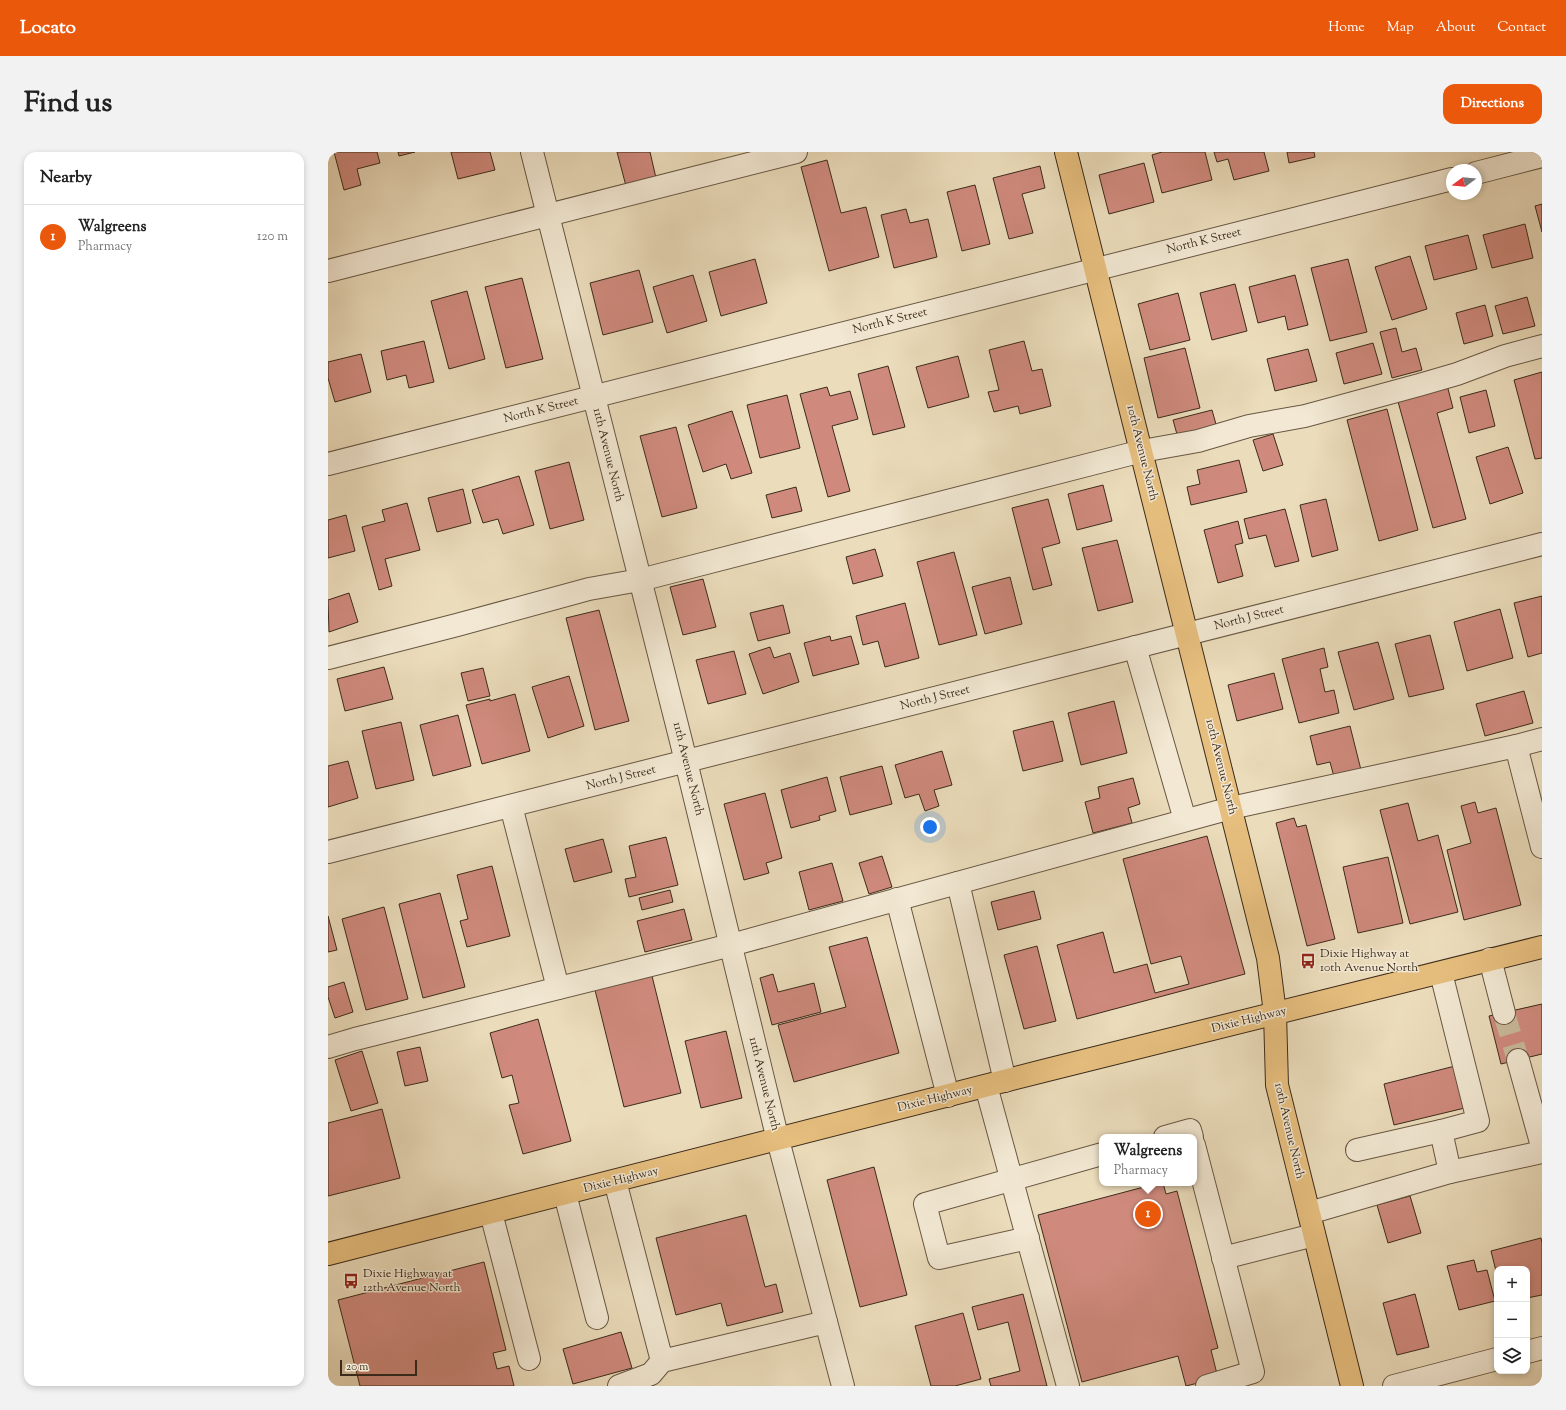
<!DOCTYPE html>
<html lang="en">
<head>
<meta charset="utf-8">
<style>
  :root { --surface:#fff; --page:#f2f2f2; --text:#222; --muted:#767676; --line:#e0e0e0; --accent:#ea580c }
  body { margin:0; font-family:"Sorts Mill Goudy",serif; background:var(--page); color:var(--text) }
  .controls { position:absolute; right:12px; bottom:12px; display:grid; overflow:hidden; border-radius:8px; box-shadow:0 2px 6px #0003 }
  .controls button { width:36px; height:36px; display:grid; place-items:center; padding:0; border:0; border-bottom:1px solid var(--line); background:var(--surface); color:var(--text); font:20px sans-serif }
  .compass { position:absolute; left:1118px; top:12px; width:36px; height:36px; border-radius:50%; background:var(--surface); box-shadow:0 2px 6px #0003; rotate:254deg }
  .scale { position:absolute; left:12px; bottom:10px; width:77px; box-sizing:border-box; padding-left:4px; border:2px solid #3c2b1b; border-top:0; font-size:11px; line-height:14px; white-space:nowrap; color:#3c2b1b; -webkit-text-stroke:3px #f2e8d3; paint-order:stroke }
  .you { position:absolute; left:602px; top:675px; width:14px; height:14px; margin:-10px; border:3px solid #fff; border-radius:50%; background:#1a73e8; box-shadow:0 0 0 6px #1a73e833 }
  .badge { display:grid; place-items:center; width:26px; height:26px; border-radius:50%; background:var(--accent); color:#fff; font-size:13px; font-weight:700 }
  .pin { position:absolute; translate:-50% -50%; border:2px solid #fff; box-shadow:0 1px 4px #0006 }
  .popup { position:absolute; left:771px; top:982px; width:98px; height:52px; box-sizing:border-box; display:grid; place-content:center; border-radius:8px; background:var(--surface); filter:drop-shadow(0 1px 3px #0005); font-size:13px; white-space:nowrap; color:var(--muted) }
  .popup b { font-size:15px; color:var(--text) }
  .popup::after { content:''; position:absolute; left:50%; top:100%; margin-left:-8px; border:8px solid transparent; border-top-color:var(--surface) }
  .list { margin:0; padding:0; list-style:none }
  h2 { display:flex; justify-content:space-between; align-items:center; height:52px; margin:0; padding:0 16px; font-size:17px }
  h2 small { font-size:13px; font-weight:400; color:var(--muted) }
  .list li { display:grid; grid-template-columns:26px 1fr auto; gap:12px; align-items:center; box-sizing:border-box; height:64px; padding:0 16px; border-top:1px solid var(--line) }
  .list b { display:block; font-size:15px; white-space:nowrap }
  .list p { margin:0; font-size:13px; white-space:nowrap; color:var(--muted) }
  .list em { font-size:13px; font-style:normal; color:var(--muted) }
  .icon { flex:none; width:22px; height:22px; fill:none; stroke:currentColor; stroke-width:2; stroke-linecap:round; stroke-linejoin:round }
  .map { position:relative; flex:none; width:1214px; height:1234px; overflow:hidden; border-radius:12px }
  header { display:flex; align-items:center; gap:24px; box-sizing:border-box; height:56px; padding:0 20px; background:var(--accent); color:#fff }
  header strong { font-size:19px }
  nav { display:flex; gap:22px; margin-inline-start:auto; font-size:14px }
  .intro { display:flex; align-items:center; justify-content:space-between; box-sizing:border-box; height:96px; padding:0 24px }
  h1 { margin:0; font-size:28px }
  .button { padding:10px 18px; border-radius:12px; background:var(--accent); color:#fff; font-size:14px; font-weight:700 }
  main { display:flex; gap:24px; padding:0 24px }
  aside { flex:1; background:var(--surface); border-radius:12px; box-shadow:0 2px 6px #0003 }
  .map>svg:first-child { display:block }
  .building { fill:#cf8a7d; stroke:#3c2b1b }
  .lines { fill:none; stroke-linecap:round; stroke-linejoin:round }
  .minor-tunnel { stroke:#c8b99b; stroke-width:22; stroke-dasharray:22 11; stroke-linecap:butt }
  .minor-casing { stroke:#685743; stroke-width:24 }
  .major-casing { stroke:#3c2b1b; stroke-width:24 }
  .minor { stroke:#f2e8d3; stroke-width:22 }
  .major { stroke:#e6be7e; stroke-width:22 }
  .labels { text-anchor:middle; dominant-baseline:central; stroke-width:3; stroke-linejoin:round; paint-order:stroke }
  .street-label { font-size:12px; fill:#3c2b1b; stroke:#f2e8d3 }
  .poi-label { font-size:12px; fill:#3c2b1b; stroke:#f2e8d3; text-anchor:start }
</style>
</head>
<body>
<header>
<strong>Locato</strong>
<nav><a>Home</a><a>Map</a><a>About</a><a>Contact</a></nav>
</header>
<div class="intro"><h1>Find us</h1><a class="button">Directions</a></div>
<main>
<aside>
<h2>Nearby<small></small></h2>
<ul class="list">
<li><span class="badge">1</span><div><b>Walgreens</b><p>Pharmacy</p></div><em>120 m</em></li>
</ul>
</aside>
<div class="map">
<svg width="1214" height="1234" viewBox="0 0 1214 1234">
  <rect width="100%" height="100%" fill="#ebdcbb"/>
  <filter id="stains"><feTurbulence type="fractalNoise" baseFrequency=".005" numOctaves="4"/><feColorMatrix values="0 0 0 0 .2 0 0 0 0 .09 0 0 0 0 .02 0 0 0 .5 -.17"/></filter>
  <radialGradient id="worn" r=".72"><stop offset=".6" stop-color="#630" stop-opacity="0"/><stop offset="1" stop-color="#630" stop-opacity=".3"/></radialGradient>
  <g class="building">
    <polygon points="6,0 49,0 52,11 29,17 33,33 16,38"/>
    <polygon points="70,0 87,0 71,4"/>
    <polygon points="123,0 162,0 167,18 130,27"/>
    <polygon points="289,0 322,0 328,26 298,34"/>
    <polygon points="834,0 877,0 884,28 834,41 824,3"/>
    <polygon points="886,0 936,0 941,19 906,28 900,7 889,10"/>
    <polygon points="959,0 986,0 987,5 961,11"/>
    <polygon points="499,8 513,61 538,55 551,105 501,119 473,15"/>
    <polygon points="816,11 826,50 781,62 771,23"/>
    <polygon points="712,14 717,36 694,42 705,81 681,87 665,26"/>
    <polygon points="647,33 662,92 634,99 619,40"/>
    <polygon points="1214,52 1214,80 1207,54"/>
    <polygon points="578,57 582,71 600,67 609,105 566,116 553,63"/>
    <polygon points="1197,72 1205,106 1164,116 1155,83"/>
    <polygon points="1140,83 1149,117 1106,128 1097,94"/>
    <polygon points="1082,104 1099,157 1064,168 1047,115"/>
    <polygon points="427,107 439,151 393,164 381,120"/>
    <polygon points="1020,107 1039,180 1002,189 983,116"/>
    <polygon points="311,118 325,170 275,183 262,131"/>
    <polygon points="365,123 379,169 339,181 325,135"/>
    <polygon points="967,123 980,173 960,178 957,164 930,171 921,135"/>
    <polygon points="194,126 215,207 178,216 157,135"/>
    <polygon points="907,132 919,179 884,188 872,141"/>
    <polygon points="139,139 157,207 121,217 103,149"/>
    <polygon points="850,141 862,188 822,198 810,152"/>
    <polygon points="1199,145 1207,174 1175,182 1167,154"/>
    <polygon points="1157,153 1165,184 1136,192 1128,161"/>
    <polygon points="1068,176 1074,200 1088,196 1094,218 1064,226 1052,180"/>
    <polygon points="96,189 106,230 81,236 78,223 59,228 53,199"/>
    <polygon points="696,189 704,219 714,217 723,254 692,262 690,254 666,260 660,240 671,238 661,198"/>
    <polygon points="1045,191 1054,222 1016,232 1008,201"/>
    <polygon points="857,196 872,256 830,266 816,206"/>
    <polygon points="980,197 989,229 947,239 939,207"/>
    <polygon points="33,202 43,240 7,250 0,226 0,210"/>
    <polygon points="630,204 641,245 600,256 588,215"/>
    <polygon points="560,214 577,275 545,283 530,222"/>
    <polygon points="1214,220 1214,306 1207,307 1186,228"/>
    <polygon points="1119,233 1125,256 1109,261 1138,367 1105,376 1069,246"/>
    <polygon points="499,235 502,244 522,239 530,267 504,274 522,339 500,345 472,242"/>
    <polygon points="1158,238 1167,274 1141,281 1132,245"/>
    <polygon points="459,243 472,296 432,306 419,253"/>
    <polygon points="1059,257 1090,378 1051,389 1019,268"/>
    <polygon points="884,258 889,276 850,286 845,268"/>
    <polygon points="404,259 424,321 403,327 398,312 375,320 360,273"/>
    <polygon points="348,275 369,356 334,365 312,284"/>
    <polygon points="945,282 955,313 935,319 925,288"/>
    <polygon points="1180,295 1195,341 1162,352 1148,305"/>
    <polygon points="911,308 919,340 863,353 859,335 872,332 869,318"/>
    <polygon points="241,310 256,368 222,377 207,319"/>
    <polygon points="191,324 206,373 175,382 170,367 155,371 144,338"/>
    <polygon points="775,333 784,369 749,378 740,342"/>
    <polygon points="468,335 474,359 444,366 438,343"/>
    <polygon points="135,337 143,371 109,380 100,346"/>
    <polygon points="720,347 732,391 714,396 724,433 705,438 684,356"/>
    <polygon points="998,347 1010,398 984,405 972,353"/>
    <polygon points="79,351 92,398 57,407 64,434 51,438 34,375 57,369 54,358"/>
    <polygon points="957,357 971,409 947,415 938,383 921,387 916,367"/>
    <polygon points="18,363 27,399 0,406 0,368"/>
    <polygon points="910,369 915,391 907,393 915,424 890,431 876,378"/>
    <polygon points="789,388 805,450 770,459 754,396"/>
    <polygon points="547,397 555,424 525,432 518,405"/>
    <polygon points="626,400 649,483 611,493 589,410"/>
    <polygon points="682,425 694,472 657,482 644,435"/>
    <polygon points="375,427 388,475 355,483 342,435"/>
    <polygon points="21,441 30,470 1,480 0,448"/>
    <polygon points="1214,444 1214,501 1200,505 1186,451"/>
    <polygon points="577,451 591,506 557,515 550,489 535,493 528,464"/>
    <polygon points="455,453 462,481 430,489 422,461"/>
    <polygon points="1172,457 1185,506 1139,519 1126,470"/>
    <polygon points="271,458 301,569 267,578 238,466"/>
    <polygon points="1102,483 1116,537 1081,545 1067,492"/>
    <polygon points="502,484 503,489 523,484 531,512 485,524 476,491"/>
    <polygon points="1050,490 1066,547 1026,558 1010,500"/>
    <polygon points="442,495 446,506 462,501 471,530 435,542 421,502"/>
    <polygon points="996,496 1000,515 992,517 997,540 1006,538 1011,561 971,571 954,507"/>
    <polygon points="406,499 418,542 380,552 368,508"/>
    <polygon points="56,515 65,547 17,559 9,527"/>
    <polygon points="155,516 162,544 140,549 133,521"/>
    <polygon points="946,521 955,557 909,569 900,533"/>
    <polygon points="241,524 256,574 220,586 204,535"/>
    <polygon points="1196,539 1205,571 1157,584 1148,552"/>
    <polygon points="187,542 202,599 154,612 138,553 162,547 162,549"/>
    <polygon points="786,549 799,601 753,613 740,561"/>
    <polygon points="130,563 143,614 105,624 92,573"/>
    <polygon points="725,569 735,609 695,619 685,579"/>
    <polygon points="73,570 86,628 48,637 34,579"/>
    <polygon points="1022,574 1033,618 1006,625 1002,610 989,613 982,584"/>
    <polygon points="614,599 624,633 606,638 611,654 597,659 591,642 577,646 567,613"/>
    <polygon points="20,609 30,646 0,655 0,614"/>
    <polygon points="554,614 564,652 522,663 512,625"/>
    <polygon points="499,625 508,659 491,664 492,668 463,676 453,638"/>
    <polygon points="805,626 812,652 800,656 804,671 765,681 757,650 772,646 770,635"/>
    <polygon points="437,641 454,706 438,711 441,721 416,728 396,652"/>
    <polygon points="1147,650 1150,661 1168,656 1193,753 1136,768 1119,698 1143,691 1133,654"/>
    <polygon points="1080,651 1090,689 1110,683 1130,760 1082,772 1052,658"/>
    <polygon points="966,666 969,675 978,673 1007,787 979,794 948,671"/>
    <polygon points="879,684 917,822 749,867 729,793 775,780 786,821 819,812 827,841 861,832 853,804 823,812 795,707"/>
    <polygon points="338,685 350,733 301,745 297,727 308,725 301,694"/>
    <polygon points="275,687 284,720 246,730 237,697"/>
    <polygon points="554,704 564,735 541,742 531,711"/>
    <polygon points="1060,705 1075,771 1030,781 1015,715"/>
    <polygon points="504,711 515,749 481,758 471,720"/>
    <polygon points="164,714 182,784 139,795 132,769 140,767 129,723"/>
    <polygon points="342,738 345,750 314,758 311,746"/>
    <polygon points="706,739 713,767 670,778 663,750"/>
    <polygon points="112,741 137,835 95,846 71,752"/>
    <polygon points="56,755 80,847 38,858 14,767"/>
    <polygon points="356,757 364,788 317,800 309,769"/>
    <polygon points="0,764 9,798 0,800"/>
    <polygon points="539,785 571,901 466,930 450,873 518,855 501,795"/>
    <polygon points="709,794 728,869 696,877 676,803"/>
    <polygon points="445,822 450,840 486,831 493,860 444,873 432,826"/>
    <polygon points="324,824 353,941 296,955 267,838"/>
    <polygon points="16,830 25,860 7,866 0,845 0,835"/>
    <polygon points="1214,852 1214,902 1173,912 1161,864"/>
    <polygon points="210,867 243,989 195,1002 181,953 191,951 184,923 174,926 162,881"/>
    <polygon points="398,879 414,946 373,956 357,889"/>
    <polygon points="92,895 100,929 77,934 69,900"/>
    <polygon points="34,899 50,951 23,959 7,908"/>
    <polygon points="1131,913 1141,955 1066,973 1056,932"/>
    <polygon points="54,957 72,1026 0,1044 0,971"/>
    <polygon points="546,1015 579,1143 532,1155 499,1028"/>
    <polygon points="831,1031 835,1031 838,1042 849,1039 890,1196 883,1198 890,1226 858,1234 850,1204 754,1230 710,1063"/>
    <polygon points="1082,1044 1093,1081 1060,1091 1049,1053"/>
    <polygon points="418,1063 437,1135 448,1132 455,1160 399,1174 393,1151 348,1163 328,1086"/>
    <polygon points="1213,1086 1214,1091 1214,1143 1199,1146 1199,1117 1169,1117 1169,1123 1163,1099"/>
    <polygon points="1146,1108 1149,1120 1159,1118 1167,1149 1131,1158 1119,1114"/>
    <polygon points="156,1110 178,1198 165,1201 169,1217 181,1214 186,1234 32,1234 10,1148"/>
    <polygon points="695,1142 719,1234 663,1234 661,1227 692,1219 680,1170 650,1178 644,1155"/>
    <polygon points="1087,1142 1101,1195 1069,1203 1055,1151"/>
    <polygon points="635,1161 653,1227 627,1234 603,1234 587,1174"/>
    <polygon points="293,1180 304,1216 245,1232 235,1197"/>
  </g>
  <g class="lines">
    <polyline class="minor-tunnel" points="1176,861 1190,908"/>
    <g class="minor-casing">
      <g id="minor">
        <polyline points="204,0 353,589 450,988 515,1234"/>
        <polyline points="1148,21 1214,4"/>
        <polyline points="0,119 468,0"/>
        <polyline points="0,312 1124,27"/>
        <polyline points="807,495 857,668"/>
        <polyline points="0,506 129,473 261,437 312,428 814,299 870,289 921,274 977,264 1091,233 1129,222 1177,204 1214,194"/>
        <polyline points="1188,594 1214,587"/>
        <polyline points="183,654 230,836"/>
        <polyline points="0,700 1214,392"/>
        <polyline points="630,731 677,929"/>
        <polyline points="569,747 620,944"/>
        <polyline points="1162,807 1176,861"/>
        <polyline points="0,895 27,887 403,793 903,656 1188,594 1214,695"/>
        <polyline points="1190,908 1214,994"/>
        <polyline points="658,934 740,1234"/>
        <polyline points="837,985 862,978 864,985"/>
        <polyline points="866,993 925,1220 879,1234"/>
        <polyline points="1029,998 1113,979"/>
        <polyline points="1122,1020 1214,1000"/>
        <polyline points="287,1029 334,1209 498,1170"/>
        <polyline points="237,1042 269,1166"/>
        <polyline points="163,1061 201,1207"/>
        <polyline points="981,1061 1122,1020 1113,979 1150,969 1113,821"/>
        <polyline points="700,1086 611,1106 597,1052 774,1002"/>
        <polyline points="895,1106 986,1083"/>
        <polyline points="1199,1200 1214,1196"/>
        <polyline points="291,1234 323,1222 334,1209"/>
        <polyline points="1066,1234 1169,1207"/>
      </g>
    </g>
    <g class="major-casing">
      <g id="major">
        <polyline points="738,0 940,806 947,861 949,933 1024,1234"/>
        <polyline points="0,1102 719,918 1214,795"/>
      </g>
    </g>
    <use href="#minor" class="minor"/>
    <use href="#major" class="major"/>
  </g>
  <defs>
    <g id="bus-bare" transform="scale(1.2)"><path d="M-5-6H5V4H4V6H2V4H-2V6H-4V4H-5ZM-3.5-4V0h7V-4ZM-3.5 1.2v1.5H-2V1.2ZM2 1.2v1.5H3.5V1.2Z" fill="#8f2418" stroke="#f2e8d3" stroke-width="2.5" paint-order="stroke"/></g>
  </defs>
  <g fill-rule="evenodd">
    <use href="#bus-bare" x="980" y="809"/>
    <use href="#bus-bare" x="23" y="1129"/>
  </g>
  <g class="labels">
    <g class="street-label">
      <text transform="translate(876 89) rotate(-14)">North K Street</text>
      <text transform="translate(562 169) rotate(-14)">North K Street</text>
      <text transform="translate(213 258) rotate(-14)">North K Street</text>
      <text transform="translate(814 301) rotate(76)">10th Avenue North</text>
      <text transform="translate(280 303) rotate(76)">11th Avenue North</text>
      <text transform="translate(921 466) rotate(-14)">North J Street</text>
      <text transform="translate(607 546) rotate(-14)">North J Street</text>
      <text transform="translate(893 615) rotate(76)">10th Avenue North</text>
      <text transform="translate(360 617) rotate(76)">11th Avenue North</text>
      <text transform="translate(293 626) rotate(-14)">North J Street</text>
      <text transform="translate(921 868) rotate(-14)">Dixie Highway</text>
      <text transform="translate(436 932) rotate(76)">11th Avenue North</text>
      <text transform="translate(607 947) rotate(-14)">Dixie Highway</text>
      <text transform="translate(961 979) rotate(77)">10th Avenue North</text>
      <text transform="translate(293 1028) rotate(-14)">Dixie Highway</text>
    </g>
    <g class="poi-label">
      <text x="992" y="802">Dixie Highway at<tspan x="992" dy="14">10th Avenue North</tspan></text>
      <text x="35" y="1122">Dixie Highway at<tspan x="35" dy="14">12th Avenue North</tspan></text>
    </g>
  </g>
  <rect width="100%" height="100%" filter="url(#stains)"/>
  <rect width="100%" height="100%" fill="url(#worn)"/>
</svg>
<div class="controls">
<button>+</button>
<button>−</button>
<button><svg class="icon" aria-label="layers" viewBox="0 0 24 24"><path d="M12 4l9 5-9 5-9-5zM3 14l9 5 9-5"/></svg></button>
</div>
<svg class="compass" viewBox="-18 -18 36 36"><path d="M0-13l5 13h-10z" fill="#e53935"/><path d="M0 13l5-13h-10z" fill="#767676"/></svg>
<div class="scale">20 m</div>
<div class="you"></div>
<div class="pin badge" style="left:820px;top:1062px">1</div>
<div class="popup"><b>Walgreens</b>Pharmacy</div>
</div>
</main>
</body>
</html>
